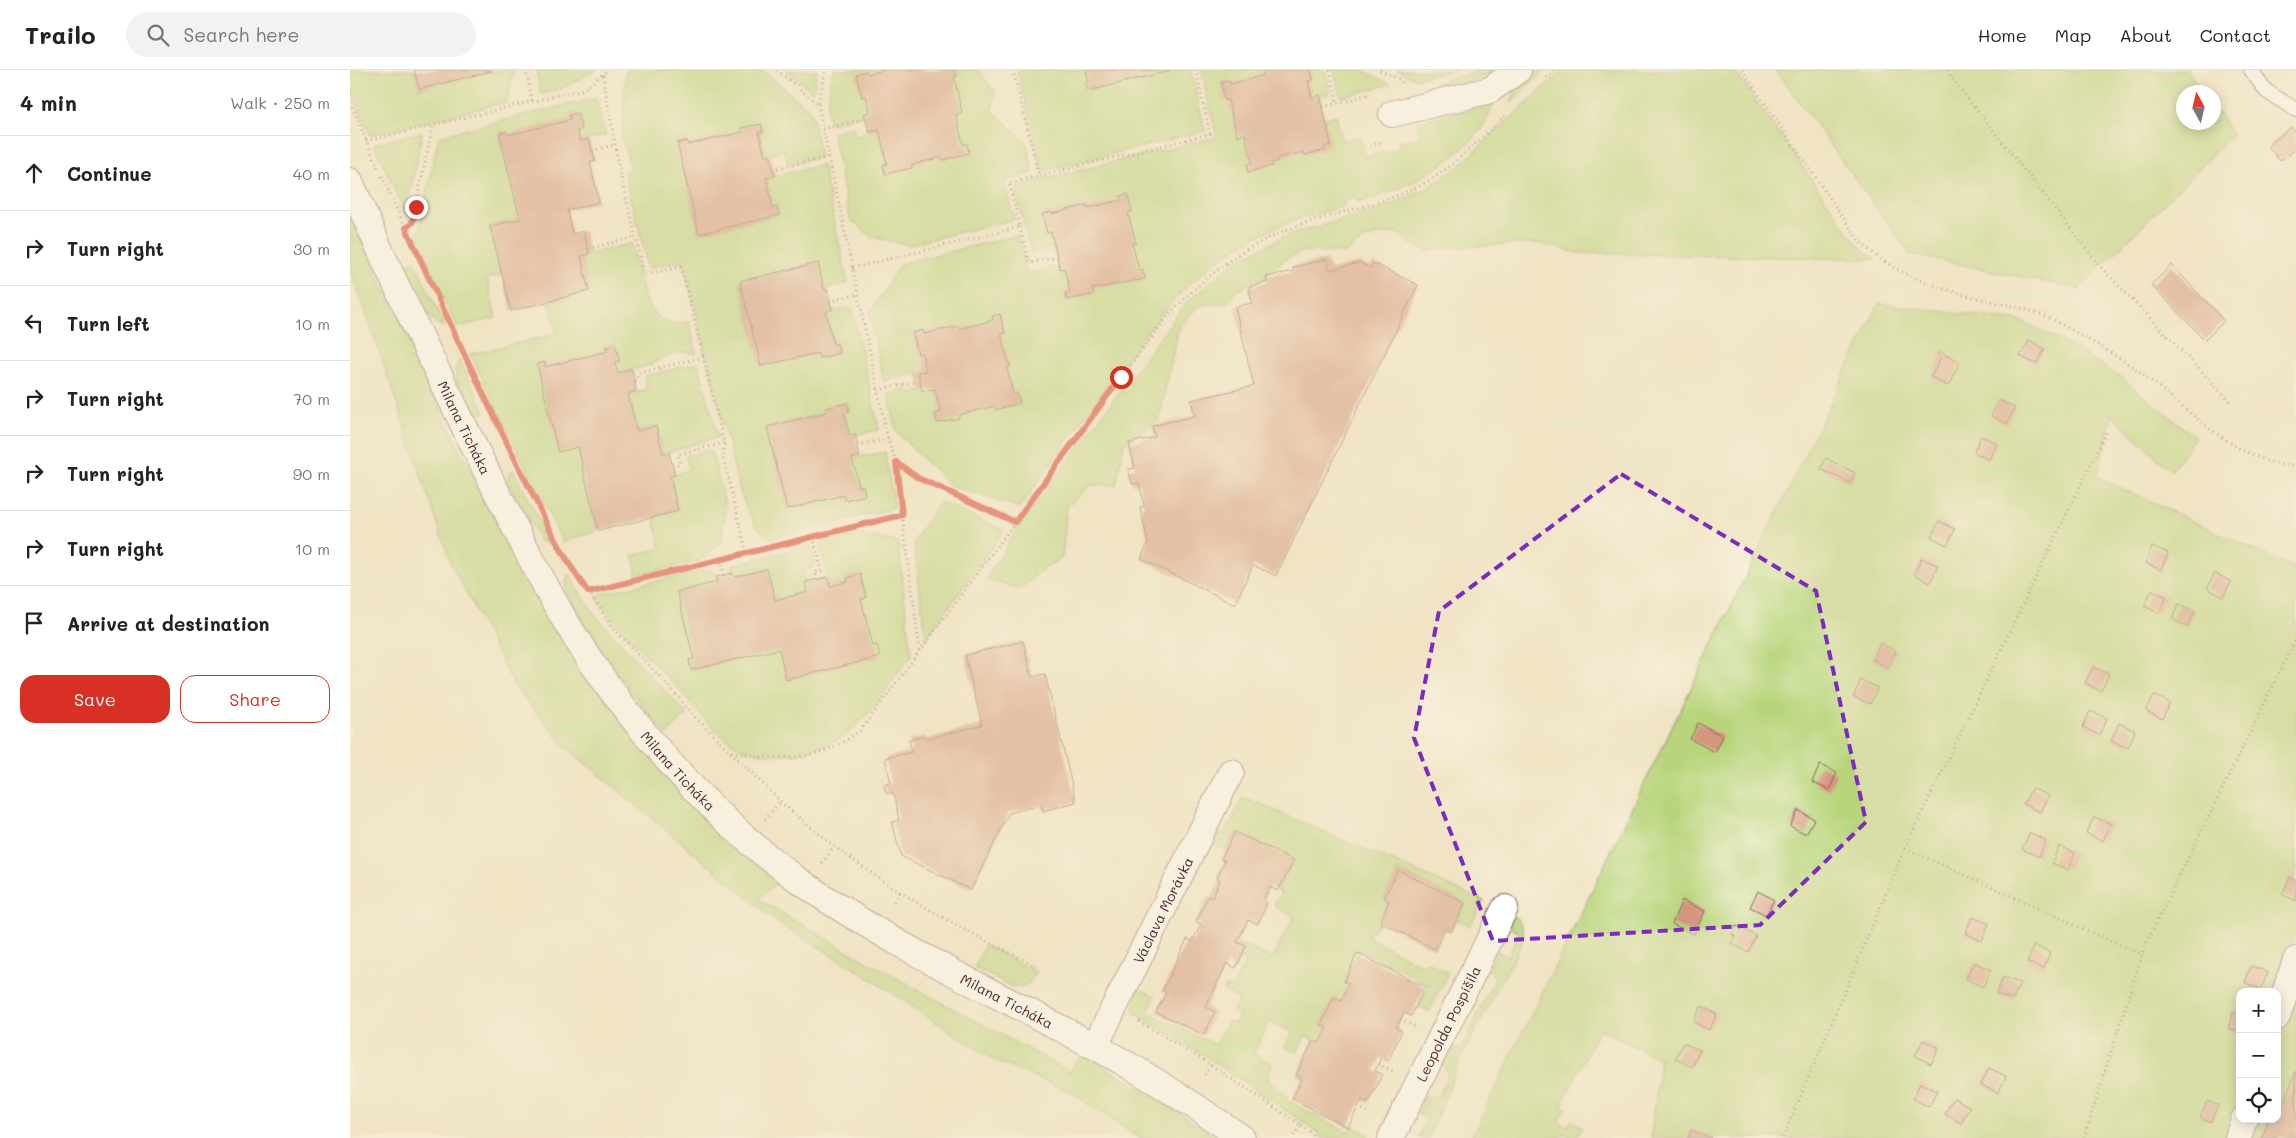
<!DOCTYPE html>
<html lang="en">
<head>
<meta charset="utf-8">
<style>
  :root { --surface:#fff; --page:#f2f2f2; --text:#222; --muted:#767676; --line:#e0e0e0; --accent:#d93025 }
  body { margin:0; font-family:Mali,sans-serif; background:var(--page); color:var(--text) }
  .controls { position:absolute; right:15px; bottom:15px; display:grid; overflow:hidden; border-radius:10px; box-shadow:0 2px 12px #0003 }
  .controls button { width:45px; height:45px; display:grid; place-items:center; padding:0; border:0; border-bottom:1px solid var(--line); background:var(--surface); color:var(--text); font:25px sans-serif }
  .compass { position:absolute; left:1826px; top:15px; width:45px; height:45px; border-radius:50%; background:var(--surface); box-shadow:0 2px 12px #0003; rotate:352deg }
  .stop { position:absolute; width:15px; height:15px; margin:-11px; border:4px solid #d93025; border-radius:50%; background:#fff }
  .stop.end { background:#d93025; border-color:#fff; box-shadow:0 1px 5px #0008 }
  .list { margin:0; padding:0; list-style:none }
  h2 { display:flex; justify-content:space-between; align-items:center; height:65px; margin:0; padding:0 20px; font-size:21px }
  h2 small { font-size:16px; font-weight:400; color:var(--muted) }
  .list li { display:grid; grid-template-columns:32px 1fr auto; gap:15px; align-items:center; box-sizing:border-box; height:75px; padding:0 20px; border-top:1px solid var(--line) }
  .list b { display:block; font-size:19px; white-space:nowrap }
  .list em { font-size:16px; font-style:normal; color:var(--muted) }
  .actions { display:flex; gap:10px; padding:15px 20px }
  .actions a { flex:1; padding:11px 0; border:1px solid var(--accent); border-radius:15px; text-align:center; font-size:18px; color:var(--accent) }
  .actions .main { background:var(--accent); color:#fff }
  .icon { flex:none; width:28px; height:28px; fill:none; stroke:currentColor; stroke-width:2; stroke-linecap:round; stroke-linejoin:round }
  .map { position:relative; flex:none; width:1946px; height:1068px; overflow:hidden }
  header { display:flex; align-items:center; gap:30px; box-sizing:border-box; height:70px; padding:0 25px; background:var(--surface); border-bottom:1px solid var(--line) }
  header strong { font-size:24px }
  nav { display:flex; gap:28px; margin-inline-start:auto; font-size:18px }
  .search { width:350px; height:45px; background:var(--page); display:flex; align-items:center; gap:12px; box-sizing:border-box; padding:0 18px; border-radius:28px; color:var(--muted); font-size:19px }
  main { display:flex }
  aside { flex:1; background:var(--surface) }
  .map>svg:first-child { display:block }
  .green { fill:#b8d57b; stroke:#817a53 }
  .building { fill:#d4967f }
  .lines { fill:none; stroke-linecap:round; stroke-linejoin:round }
  .lane-casing { stroke:#846461; stroke-width:16 }
  .street-casing { stroke:#846461; stroke-width:28 }
  .path { stroke:#846461; stroke-width:3; stroke-dasharray:1 4; stroke-linecap:butt }
  .lane { stroke:#fff; stroke-width:14 }
  .street { stroke:#fff; stroke-width:26 }
  .route { stroke:#d93025; stroke-width:6 }
  .marked { fill:none; stroke:#7b2cbf; stroke-width:4; stroke-dasharray:10 6; stroke-linejoin:round }
  .labels { text-anchor:middle; dominant-baseline:central; stroke-width:4; stroke-linejoin:round; paint-order:stroke }
  .street-label { font-size:14px; fill:#4a1f2b; stroke:#fcf5e5 }
</style>
</head>
<body>
<header>
<strong>Trailo</strong>
<div class="search"><svg class="icon" aria-label="search" viewBox="0 0 24 24"><circle cx="10" cy="10" r="6"/><path d="M15 15l6 6"/></svg>Search here</div>
<nav><a>Home</a><a>Map</a><a>About</a><a>Contact</a></nav>
</header>
<main>
<aside>
<h2>4 min<small>Walk · 250 m</small></h2>
<ul class="list">
<li><svg class="icon" aria-label="ahead" viewBox="0 0 24 24"><path d="M12 20V5M6 11l6-6 6 6"/></svg><div><b>Continue</b></div><em>40 m</em></li>
<li><svg class="icon" aria-label="right" viewBox="0 0 24 24"><path d="M7 20v-9h11M14 6l5 5-5 5"/></svg><div><b>Turn right</b></div><em>30 m</em></li>
<li><svg class="icon" aria-label="left" viewBox="0 0 24 24"><path d="M17 20v-9H6M10 6l-5 5 5 5"/></svg><div><b>Turn left</b></div><em>10 m</em></li>
<li><svg class="icon" aria-label="right" viewBox="0 0 24 24"><path d="M7 20v-9h11M14 6l5 5-5 5"/></svg><div><b>Turn right</b></div><em>70 m</em></li>
<li><svg class="icon" aria-label="right" viewBox="0 0 24 24"><path d="M7 20v-9h11M14 6l5 5-5 5"/></svg><div><b>Turn right</b></div><em>90 m</em></li>
<li><svg class="icon" aria-label="right" viewBox="0 0 24 24"><path d="M7 20v-9h11M14 6l5 5-5 5"/></svg><div><b>Turn right</b></div><em>10 m</em></li>
<li><svg class="icon" aria-label="arrive" viewBox="0 0 24 24"><path d="M6 21V4h12l-3 4 3 4H6"/></svg><div><b>Arrive at destination</b></div></li>
</ul>
<div class="actions"><a class="main">Save</a><a>Share</a></div>
</aside>
<div class="map">
<svg width="1946" height="1068" viewBox="0 0 1946 1068">
  <rect width="100%" height="100%" fill="#fcf5e5"/>
  <filter id="ink" filterUnits="userSpaceOnUse"><feTurbulence type="fractalNoise" baseFrequency=".02" numOctaves="2"/><feDisplacementMap in="SourceGraphic" scale="10" xChannelSelector="R" yChannelSelector="G"/><feConvolveMatrix kernelMatrix="1 2 1 2 8 2 1 2 1" color-interpolation-filters="sRGB"/></filter>
  <filter id="wash" filterUnits="userSpaceOnUse"><feTurbulence type="fractalNoise" baseFrequency=".0096" numOctaves="4" result="noise"/><feDisplacementMap in="SourceGraphic" scale="20" xChannelSelector="R" yChannelSelector="G"/><feGaussianBlur stdDeviation="1.12" result="paint"/><feColorMatrix in="noise" values="0 0 0 0 0 0 0 0 0 0 0 0 0 0 0 0 0 1.4 0 .05"/><feComposite in="paint" operator="in"/></filter>
  <g filter="url(#wash)">
    <rect width="100%" height="100%" fill="#f0e4c5"/>
    <g class="green">
      <polygon points="0,0 64,0 69,19 144,0 164,0 157,32 20,65 0,17"/>
      <polygon points="186,0 246,0 211,19 191,24"/>
      <path d="M276,0H412L461,41L470,87L438,94L434,80L415,86L409,62H413L411,54L391,58L392,62L338,75L337,71L328,73L349,163L429,145L427,137L423,138L416,108L472,95L498,213L474,219L467,193L390,212L411,296L468,283L469,288L489,283L487,274H483L476,242L502,237L529,360L500,366L494,343L499,341L497,333L476,338L477,342L417,357L437,439L494,425L496,430L515,425L513,416L509,417L502,388L535,382L544,438L421,468C404,460 399,441 391,425L333,190L299,198L274,102L281,100L272,67Z"/>
      <polygon points="436,0 467,0 463,22"/>
      <polygon points="484,0 628,0 645,22 642,40 676,72 683,103 654,111 664,149 558,175 522,167 500,149 482,62 503,57 505,67 518,62 514,44 480,54 476,38"/>
      <polygon points="667,0 841,0 855,61 692,101"/>
      <path d="M851,0H975L980,23L970,25L971,50L986,45L992,71L1011,67L1015,87L1049,79L1048,72L1071,67L1067,52L1144,34C1140,42 1137,51 1132,58C1105,93 1050,123 1008,132L1007,127L994,131V136C958,146 921,156 888,177C833,211 803,254 765,305C733,349 701,393 670,438L601,416L547,363L538,324L558,320L559,325L572,321L568,302L534,312L520,243L550,194L668,165L677,204L709,196L704,178L681,183L665,116L867,67Z"/>
      <polygon points="984,0 1012,0 1041,14 991,27"/>
      <polygon points="1047,0 1105,0 1065,9"/>
      <polygon points="1131,0 1146,0 1125,10 1087,19 1085,13"/>
      <polygon points="1188,0 1195,0 1161,32 1165,21"/>
      <path d="M1213,0H1384L1502,167L1514,181L1526,189L1228,183L1187,173L1091,178L1077,182L1059,172L1049,163C1029,163 1010,167 997,183L954,181L935,189L914,208L886,220L877,232L848,236L829,256L809,350L774,374L766,415H741L717,436L712,488L694,498L670,519L636,509L664,464L836,233L887,190L941,164L1029,140L1074,120L1107,98Z"/>
      <polygon points="1426,0 1837,0 1853,22 1834,22 1834,52 1864,52 1864,37 1883,65 1729,219 1560,184"/>
      <polygon points="246,28 256,65 230,71 227,61 232,59 227,43 220,45 220,50 158,65 170,149 140,156 151,205 137,208 146,248 107,257 67,171 88,69 93,65"/>
      <polygon points="72,62 56,144 24,74"/>
      <polygon points="0,144 107,375 186,523 317,708 372,765 428,812 408,829 519,893 720,1002 731,985 743,990 827,1041 867,1068 789,1068 720,1022 644,990 508,901 425,850 217,678 165,617 100,492 13,233 0,202"/>
      <path d="M282,173C288,195 292,243 315,252C323,255 331,253 339,252L347,284C328,278 315,288 299,295C290,299 278,300 268,303L265,292L269,291L265,275L257,277L258,281L195,297L194,292L187,294L208,381L228,377L248,461L213,472L120,284L207,264L199,231L239,221L231,186Z"/>
      <path d="M64,190L95,257C75,254 62,212 54,195Z"/>
      <polygon points="1529,234 1672,251 1717,274 1770,307 1845,367 1821,401 1762,345 1747,407 1946,499 1946,866 1936,886 1925,922 1890,922 1890,1027 1876,1068 1301,1068 1310,989 1249,959 1211,1037 1216,1038 1208,1052 1218,1057 1221,1051 1232,1057 1226,1068 1212,1065 1210,1068 1121,1068"/>
      <path d="M110,290L135,343L124,344L121,341C114,325 98,305 110,290Z"/>
      <polygon points="348,293 368,367 313,384 306,356 287,361 278,324 297,319 295,306"/>
      <polygon points="361,380 375,434 372,472 349,491 287,505 283,485 311,478 304,447 328,440 320,406 339,400 336,386"/>
      <polygon points="163,400 201,474 190,471 158,412 159,403"/>
      <polygon points="589,432 654,460 576,569 564,472"/>
      <path d="M508,464L548,472L561,586C545,607 517,651 496,665C463,687 408,694 374,668C354,652 338,628 320,610C294,583 266,556 245,525L360,499L366,507L367,512L327,522L344,589L339,590L341,600L429,579L523,576L511,529L516,528L510,504L497,507L498,512L480,516L470,472Z"/>
      <polygon points="460,475 465,496 453,501 458,522 425,530 417,499 384,507 381,495"/>
      <polygon points="219,504 244,544 337,645 316,665 280,620 236,555 217,521 216,511"/>
      <polygon points="893,727 1134,831 1120,856 1107,850 1115,833 1048,800 1034,828 1039,831 1030,852 1017,867 1074,896 1077,892 1098,903 1079,942 1069,937 1080,915 1009,880 994,912 999,913 991,931 984,927 971,955 977,958 969,973 955,966 947,983 935,977 943,962 919,951 904,984 922,994 918,1010 937,1026 935,1029 998,1062 1002,1056 1018,1064 1017,1068 973,1068 969,1063 851,983 783,942 788,918 805,926 798,942 866,975 878,951 885,953 889,945 882,941 890,929 873,920 875,915 882,918 896,891 891,888 896,876 922,889 944,846 924,836 931,823 928,821 943,790 886,762 876,780 859,772 863,765 875,764"/>
      <path d="M1164,846C1173,853 1175,863 1172,873L1109,992L1079,1068H1068L1077,1049L1067,1044L1075,1026L1088,1027L1099,1003L1092,995L1101,975L1111,980L1145,908L1138,899L1147,881L1158,886L1169,862L1159,857Z"/>
      <polygon points="635,875 686,902 678,914 671,917 661,916 624,898"/>
      <polygon points="1946,917 1946,1068 1893,1068 1900,1049 1927,1049 1927,979"/>
    </g>
    <g id="blocks">
      <g class="building">
        <polygon points="64,0 142,0 142,1 69,19"/>
        <polygon points="536,0 605,0 607,6 604,7 612,43 606,45 613,74 617,74 619,83 593,90 592,87 562,95 562,98 535,104 533,95 537,94 529,60 519,62 514,44 520,42 516,26 512,27 506,4 517,1 518,4"/>
        <polygon points="736,0 819,0 819,1 738,21 736,12 739,12"/>
        <polygon points="925,0 961,0 963,10 958,11 962,28 970,25 981,75 974,77 975,80 954,85 953,82 927,88 928,91 921,93 922,96 898,102 897,94 902,93 895,64 887,66 878,30 875,31 871,12 879,10 880,14 914,5 913,3"/>
        <polygon points="227,43 232,59 227,61 230,71 239,69 245,91 240,92 249,132 217,140 222,164 234,161 239,184 231,186 239,221 161,241 140,156 170,149 149,63 157,61 158,65 220,50 219,45"/>
        <polygon points="411,54 413,62 409,62 415,86 420,84 425,106 416,108 423,138 427,137 429,145 349,164 327,73 337,71 338,75 392,62 391,58"/>
        <polygon points="1941,57 1946,63 1946,79 1930,91 1918,76"/>
        <polygon points="778,124 782,142 778,143 786,173 782,173 789,200 793,199 795,209 742,219 744,224 716,230 715,223 720,222 714,198 710,199 701,162 697,163 692,144 701,142 702,144 737,135 738,138 771,130 770,126"/>
        <polygon points="977,189 980,200 1010,193 1021,198 1023,193 1068,215 926,506 903,495 885,534 791,489 798,472 790,437 794,436 789,413 782,414 778,399 785,398 779,373 805,367 802,356 845,346 841,330 904,316 885,237 902,233 899,217 917,212 916,207 944,201 943,197"/>
        <polygon points="468,193 474,219 477,219 483,239 476,242 483,274 487,274 490,283 469,288 468,283 411,296 390,211"/>
        <polygon points="1822,195 1874,251 1855,270 1801,215"/>
        <polygon points="650,244 655,263 651,264 660,297 657,298 663,324 667,323 670,333 645,340 644,336 609,345 609,348 587,353 585,344 591,342 585,319 572,321 568,302 576,301 572,283 568,284 563,263 573,260 574,264 608,256 609,259 643,250 642,246"/>
        <polygon points="1679,270 1695,279 1686,294 1670,286"/>
        <polygon points="265,275 270,291 265,292 268,303 282,299 286,321 278,324 287,361 306,356 313,384 319,382 325,405 320,406 328,441 248,461 228,377 208,382 187,294 195,292 195,297 258,281 256,277"/>
        <polygon points="1590,282 1610,292 1598,316 1581,307 1591,287 1588,285"/>
        <polygon points="1649,330 1665,338 1657,354 1641,346"/>
        <polygon points="497,333 499,341 494,343 500,366 505,364 510,386 502,388 509,417 513,416 515,425 495,430 494,425 437,439 417,357 477,342 476,338"/>
        <polygon points="1631,366 1647,373 1639,390 1624,382"/>
        <polygon points="1476,388 1505,403 1500,413 1471,399"/>
        <polygon points="1589,451 1605,459 1597,475 1581,467"/>
        <polygon points="1802,476 1818,483 1811,500 1796,493"/>
        <polygon points="1572,488 1588,496 1580,513 1564,504"/>
        <polygon points="417,499 425,530 458,522 455,512 478,507 480,516 498,512 497,508 510,504 516,528 511,529 523,576 527,575 530,587 436,610 429,579 341,600 339,590 344,589 327,522 367,512 366,507 383,503 384,507"/>
        <polygon points="1865,503 1881,512 1873,527 1857,518"/>
        <polygon points="1802,520 1817,527 1809,543 1794,536"/>
        <polygon points="1829,534 1845,541 1837,557 1822,549"/>
        <polygon points="673,571 682,607 695,604 726,732 693,741 691,735 659,743 621,820 551,786 542,752 549,750 543,723 536,724 534,715 541,713 535,688 562,682 559,670 575,666 576,669 632,655 615,585"/>
        <polygon points="1530,573 1546,581 1538,598 1522,589"/>
        <polygon points="1743,597 1759,604 1751,621 1735,613"/>
        <polygon points="1511,610 1528,618 1520,634 1503,627"/>
        <polygon points="1804,625 1820,633 1812,649 1796,641"/>
        <polygon points="1740,641 1757,648 1749,665 1733,657"/>
        <polygon points="1348,653 1373,666 1365,682 1340,669"/>
        <polygon points="1769,653 1785,661 1778,678 1761,671"/>
        <polygon points="1470,695 1487,703 1479,720 1462,712"/>
        <polygon points="1682,718 1698,726 1690,742 1673,734"/>
        <polygon points="1448,740 1464,749 1456,764 1440,756"/>
        <polygon points="1744,747 1761,754 1753,771 1736,763"/>
        <polygon points="885,762 944,790 928,821 920,817 913,830 917,833 908,854 898,850 887,872 896,876 886,898 877,893 856,937 865,942 854,965 806,942 816,923 812,921 837,869 842,872 851,854 846,852 858,826 862,828 870,810 867,808 875,790 871,789"/>
        <polygon points="1680,763 1696,770 1689,787 1672,779"/>
        <polygon points="1709,776 1725,783 1718,800 1702,793"/>
        <polygon points="1048,800 1115,833 1101,862 1095,859 1085,879 1030,852 1039,831 1034,828"/>
        <polygon points="1940,807 1946,811 1946,831 1932,824"/>
        <polygon points="1408,821 1424,830 1416,845 1400,837"/>
        <polygon points="1332,830 1355,841 1344,864 1322,854"/>
        <polygon points="1622,847 1639,854 1632,871 1615,863"/>
        <polygon points="1386,856 1406,866 1398,882 1382,874 1386,867 1382,865"/>
        <polygon points="1684,875 1700,883 1694,899 1677,892"/>
        <polygon points="1007,883 1075,917 1061,946 1054,943 1046,958 1052,961 1038,991 1031,987 1025,1001 1032,1004 1024,1022 1018,1033 1012,1030 998,1057 942,1029 952,1008 946,1005 963,971 969,973 977,958 971,955 984,927 991,931 999,913 994,912"/>
        <polygon points="1624,892 1641,900 1633,917 1616,909"/>
        <polygon points="1901,896 1918,902 1911,919 1895,913"/>
        <polygon points="1653,907 1670,913 1663,930 1646,924"/>
        <polygon points="1351,936 1367,944 1359,960 1343,952"/>
        <polygon points="1883,942 1890,944 1890,962 1878,958"/>
        <polygon points="1573,970 1589,978 1581,994 1565,986"/>
        <polygon points="1333,973 1350,980 1342,997 1325,989"/>
        <polygon points="1639,998 1656,1006 1648,1023 1631,1015"/>
        <polygon points="1946,1001 1946,1068 1912,1068 1919,1049 1927,1049"/>
        <polygon points="1570,1013 1587,1021 1579,1037 1563,1029"/>
        <polygon points="1604,1028 1620,1037 1611,1053 1595,1044"/>
        <polygon points="1857,1031 1868,1035 1861,1052 1850,1047"/>
        <polygon points="1341,1060 1361,1068 1338,1068"/>
      </g>
    </g>
  </g>
  <g filter="url(#ink)">
    <use href="#blocks" fill-opacity="0" stroke="#846461" stroke-width="1"/>
    <g class="lines">
      <g class="lane-casing">
        <polyline id="lane" points="1901,0 1916,21 1946,40"/>
      </g>
      <g class="street-casing">
        <g id="street">
          <polyline points="1042,44 1140,20 1168,0"/>
          <path id="s1" d="M0,111C34,193 73,272 112,352C142,413 172,474 205,533C262,635 356,745 451,812C542,876 644,922 742,975C794,1002 844,1035 892,1068"/>
          <polyline points="1927,947 1946,890"/>
          <path id="s2" d="M745,976L881,702"/>
          <path id="s3" d="M1041,1068L1155,838"/>
          <polyline points="1888,1068 1894,1049"/>
        </g>
      </g>
      <g class="path">
        <polyline points="176,0 182,32"/>
        <polyline points="427,0 468,34 476,0"/>
        <polyline points="663,0 689,106"/>
        <polyline points="980,0 987,33"/>
        <polyline points="1030,0 1051,10 1052,13"/>
        <path d="M1392,0L1507,168C1539,204 1590,219 1635,230C1662,236 1687,240 1711,254C1736,268 1762,283 1786,299C1831,332 1888,395 1946,396"/>
        <polyline points="1598,0 1601,7 1751,197 1882,333"/>
        <polyline points="253,5 270,104 295,204 331,197 353,287"/>
        <polyline points="1196,8 1205,0"/>
        <polyline points="0,32 28,98"/>
        <polyline points="468,34 538,369 546,392 568,408 665,452"/>
        <polyline points="973,37 1021,24"/>
        <polyline points="473,59 515,49"/>
        <polyline points="16,71 83,55"/>
        <polyline points="1020,75 1033,72"/>
        <polyline points="242,81 264,75"/>
        <polyline points="423,99 479,88"/>
        <polyline points="32,106 108,273"/>
        <polyline points="670,157 679,193 707,187"/>
        <polyline points="56,158 62,153 83,55 234,19 258,0"/>
        <polyline points="238,179 285,167"/>
        <polyline points="502,198 670,157 659,113 860,64 846,0"/>
        <polyline points="480,230 508,224"/>
        <polyline points="284,311 289,303 353,287 374,373 373,387 397,483 371,491"/>
        <polyline points="528,320 565,312"/>
        <polyline points="154,366 188,434"/>
        <polyline points="508,375 538,369"/>
        <polyline points="322,395 330,394 328,384 374,373"/>
        <polyline points="552,445 570,581"/>
        <polyline points="463,467 472,501 465,502 467,510"/>
        <polyline points="397,483 552,445 546,393"/>
        <polyline points="221,497 266,561 317,614 342,644 433,734 486,778 546,820 613,859 688,897"/>
        <polyline points="238,522 371,491 374,505"/>
        <path d="M381,682C432,691 469,693 512,659L819,244C854,209 883,183 929,163C976,143 1027,138 1073,114C1104,97 1129,70 1155,46"/>
        <polyline points="415,749 431,731"/>
        <polyline points="1555,778 1792,885"/>
        <polyline points="472,793 484,777"/>
        <polyline points="542,836 550,822"/>
        <polyline points="1050,949 1065,957"/>
        <polyline points="789,951 861,995 853,1007"/>
        <polyline points="1028,994 1043,1001"/>
        <polyline points="861,995 951,1055 942,1068"/>
        <polyline points="1008,1037 1021,1043"/>
        <polyline points="951,1055 967,1068"/>
        <polyline points="1433,1068 1555,778 1757,361"/>
        <polyline points="1734,1068 1794,878 1946,569"/>
      </g>
      <use href="#lane" class="lane"/>
      <use href="#street" class="street"/>
    </g>
  </g>
  <g class="lines" filter="url(#ink)">
    <path class="route" d="M66,137L62,153L56,158C93,239 130,319 170,399C191,441 210,483 238,522L552,445L546,392L568,408L665,452L771,307"/>
  </g>
  <path d="M0 0H1946V1068H0ZM1271,404L1466,521L1516,752L1410,855L1143,871L1064,668L1089,541Z" fill="#f0e4c5" fill-opacity=".55" fill-rule="evenodd"/>
  <path class="marked" d="M1271,404L1466,521L1516,752L1410,855L1143,871L1064,668L1089,541Z"/>
  <g class="labels">
    <g class="street-label">
      <text stroke="none"><textPath href="#s1" startOffset="272">Milana Ticháka</textPath></text>
      <text stroke="none"><textPath href="#s1" startOffset="678">Milana Ticháka</textPath></text>
      <text stroke="none"><textPath href="#s2" startOffset="152">Václava Morávka</textPath></text>
      <text stroke="none"><textPath href="#s1" startOffset="1082">Milana Ticháka</textPath></text>
      <text stroke="none"><textPath href="#s3" startOffset="128">Leopolda Pospíšila</textPath></text>
    </g>
  </g>
</svg>
<div class="controls">
<button>+</button>
<button>−</button>
<button><svg class="icon" aria-label="locate" viewBox="0 0 24 24"><circle cx="12" cy="12" r="6"/><path d="M12 2v4M12 18v4M2 12h4M18 12h4"/></svg></button>
</div>
<svg class="compass" viewBox="-18 -18 36 36"><path d="M0-13l5 13h-10z" fill="#e53935"/><path d="M0 13l5-13h-10z" fill="#767676"/></svg>
<div class="stop" style="left:771px;top:307px"></div>
<div class="stop end" style="left:66px;top:137px"></div>
</div>
</main>
</body>
</html>
